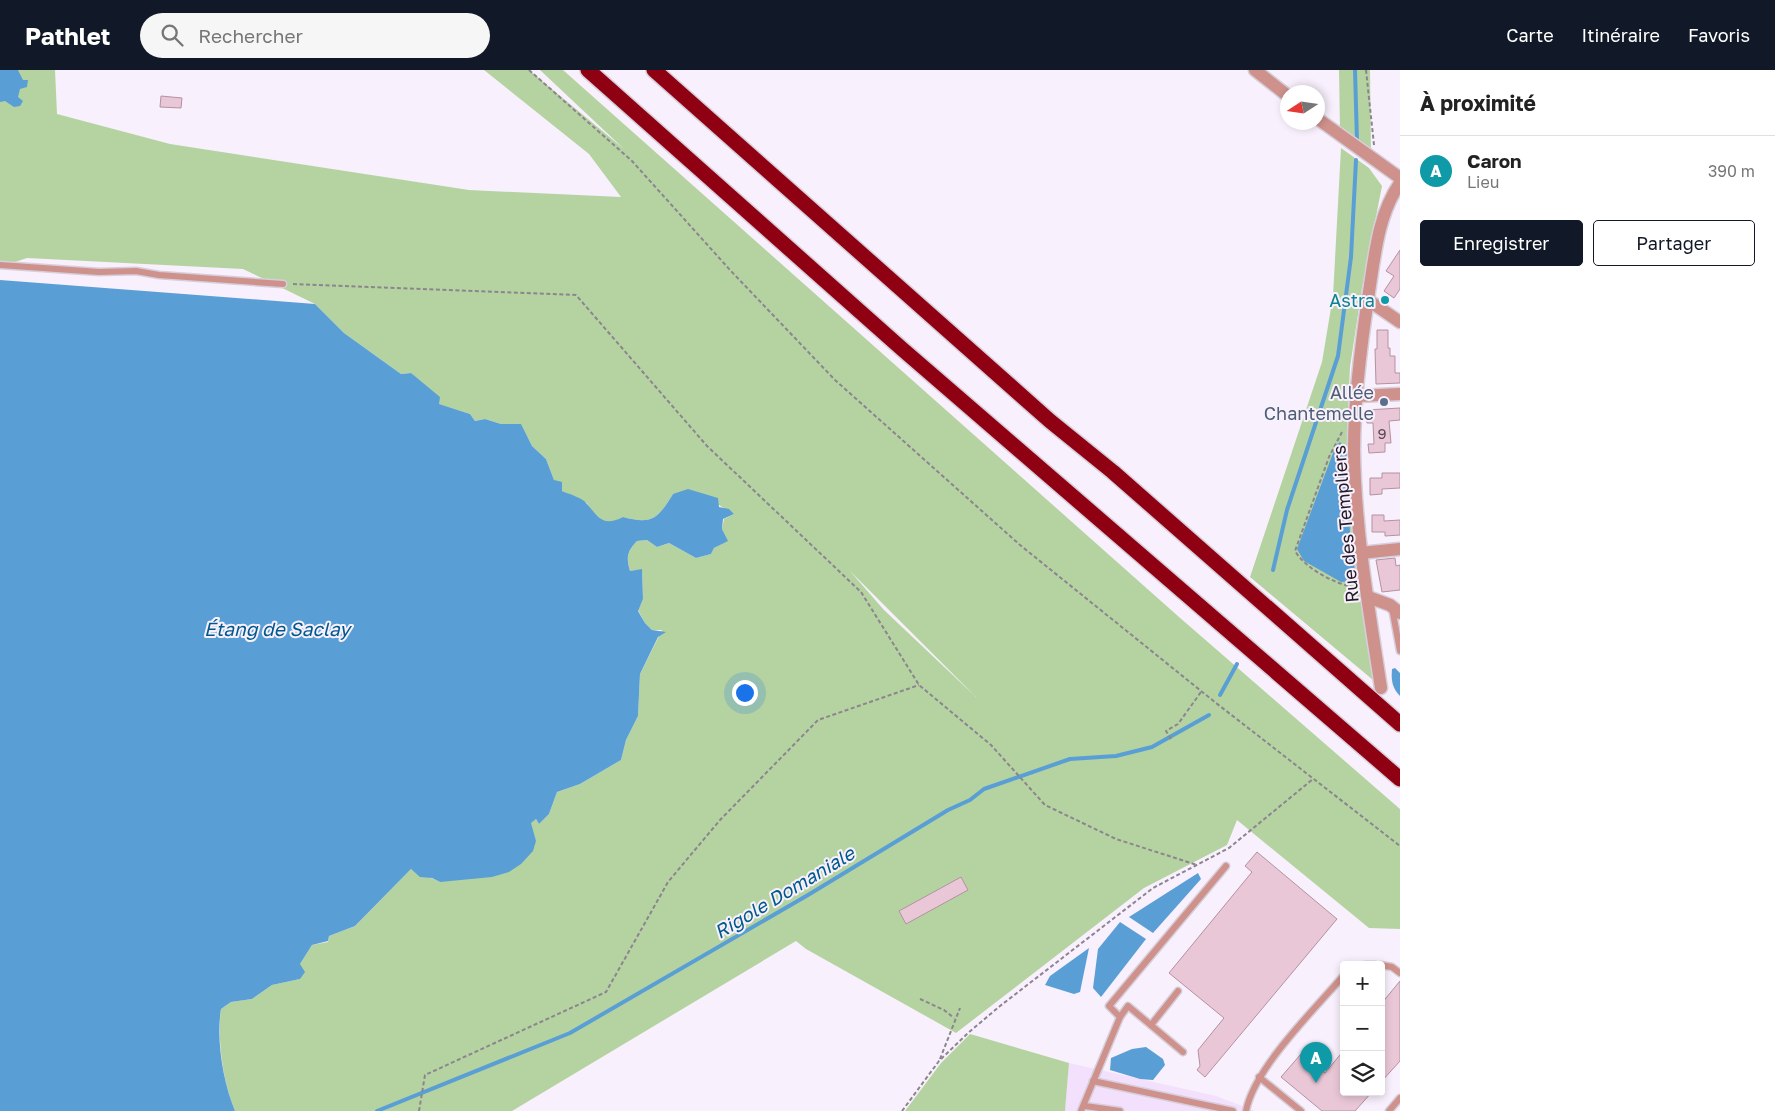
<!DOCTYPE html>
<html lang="fr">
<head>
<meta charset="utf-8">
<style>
  :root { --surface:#fff; --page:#f6f6f6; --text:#222; --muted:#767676; --line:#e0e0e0; --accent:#111827 }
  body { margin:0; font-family:"Golos Text",sans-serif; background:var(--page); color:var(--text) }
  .controls { position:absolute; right:15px; bottom:15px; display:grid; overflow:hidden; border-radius:5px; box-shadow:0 2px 8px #0003 }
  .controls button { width:45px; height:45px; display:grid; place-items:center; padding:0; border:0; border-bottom:1px solid var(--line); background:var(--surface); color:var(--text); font:25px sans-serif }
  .compass { position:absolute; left:1280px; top:15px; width:45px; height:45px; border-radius:50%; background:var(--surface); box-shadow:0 2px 8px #0003; rotate:258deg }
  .you { position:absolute; left:744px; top:622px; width:18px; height:18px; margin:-12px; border:4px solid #fff; border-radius:50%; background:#1a73e8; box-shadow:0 0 0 8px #1a73e833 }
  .badge { display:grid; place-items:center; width:32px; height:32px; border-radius:50%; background:var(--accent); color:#fff; font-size:16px; font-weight:700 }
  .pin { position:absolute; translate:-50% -41px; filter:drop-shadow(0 1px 2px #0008) }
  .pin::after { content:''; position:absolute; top:26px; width:18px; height:15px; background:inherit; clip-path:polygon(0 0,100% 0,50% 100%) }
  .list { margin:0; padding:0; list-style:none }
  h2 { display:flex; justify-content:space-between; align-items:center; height:65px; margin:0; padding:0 20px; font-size:21px }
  h2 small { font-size:16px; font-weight:400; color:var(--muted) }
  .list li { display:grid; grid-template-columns:32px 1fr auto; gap:15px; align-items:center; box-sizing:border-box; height:70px; padding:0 20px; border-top:1px solid var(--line) }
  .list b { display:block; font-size:19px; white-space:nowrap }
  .list p { margin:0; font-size:16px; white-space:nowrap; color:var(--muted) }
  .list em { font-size:16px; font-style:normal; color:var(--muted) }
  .actions { display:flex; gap:10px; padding:15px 20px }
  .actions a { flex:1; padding:11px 0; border:1px solid var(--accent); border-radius:5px; text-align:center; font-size:18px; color:var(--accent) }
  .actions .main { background:var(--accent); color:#fff }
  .icon { flex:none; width:28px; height:28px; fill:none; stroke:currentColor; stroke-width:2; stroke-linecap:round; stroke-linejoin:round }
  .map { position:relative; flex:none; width:1400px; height:1041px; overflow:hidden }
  header { display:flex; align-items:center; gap:30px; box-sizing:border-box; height:70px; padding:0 25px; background:var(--accent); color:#fff }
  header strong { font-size:24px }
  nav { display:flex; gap:28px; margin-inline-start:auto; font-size:18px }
  .search { width:350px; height:45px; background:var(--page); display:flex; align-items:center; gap:12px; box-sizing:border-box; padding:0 18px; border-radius:28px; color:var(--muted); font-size:19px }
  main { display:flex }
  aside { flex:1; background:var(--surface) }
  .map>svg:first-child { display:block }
  .built { fill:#f3e0fc }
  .green { fill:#b5d3a1; fill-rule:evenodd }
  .water { fill:#599fd6 }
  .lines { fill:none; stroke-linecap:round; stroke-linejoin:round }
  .stream { stroke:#599fd6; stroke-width:4 }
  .building { fill:#eac7d7; stroke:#b392a2 }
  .lane-casing { stroke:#d6ceda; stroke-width:9 }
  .street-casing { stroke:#d6ceda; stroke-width:15 }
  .highway-casing { stroke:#d6ceda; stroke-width:18 }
  .path { stroke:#8c848f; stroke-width:2; stroke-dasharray:4 2.5; stroke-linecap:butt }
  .lane { stroke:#cf918b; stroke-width:6 }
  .street { stroke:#cf918b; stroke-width:12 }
  .highway { stroke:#900013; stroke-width:15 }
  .culture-dot { fill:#0f9aa8; stroke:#f8f0fc; stroke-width:2 }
  .service-dot { fill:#5c6f8a; stroke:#f8f0fc; stroke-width:2 }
  .labels { text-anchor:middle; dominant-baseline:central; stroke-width:4; stroke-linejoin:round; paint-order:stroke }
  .number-label { font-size:15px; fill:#544652 }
  .culture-label { font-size:18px; fill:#0d838f; stroke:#f8f0fc; text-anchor:end }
  .service-label { font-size:18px; fill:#4e5e75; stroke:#f8f0fc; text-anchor:end }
  .street-label { font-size:18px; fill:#221b25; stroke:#f8f0fc }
  .water-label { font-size:19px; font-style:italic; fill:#00598d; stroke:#f8f0fc }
</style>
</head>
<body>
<header>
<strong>Pathlet</strong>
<div class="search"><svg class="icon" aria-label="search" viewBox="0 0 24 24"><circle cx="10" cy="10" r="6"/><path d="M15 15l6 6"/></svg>Rechercher</div>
<nav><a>Carte</a><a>Itinéraire</a><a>Favoris</a></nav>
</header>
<main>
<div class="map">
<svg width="1400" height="1041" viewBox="0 0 1400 1041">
  <rect width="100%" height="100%" fill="#f8f0fc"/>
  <polygon class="built" points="1069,993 1216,1026 1255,1041 1065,1041"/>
  <g class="green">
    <path d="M0,0H55L57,44L170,74L469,120L621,127L589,84L484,0H529L624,79L540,0H563L1179,547L1400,739V859L1369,858L1237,750L1227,775L1144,818L956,963L806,879L796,871L512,1041H235C223,1012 217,970 221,939L231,932L252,929L272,915L300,909V894L312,875L328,872L329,866L355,856L411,799C421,807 429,806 440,812L536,749L539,754L549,744L557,722L580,714L621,690L626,670L638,646L640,604L662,560H652L645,553L638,540L643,529L642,500L630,501C626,488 627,481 637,471L647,470L657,477L669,473L696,488L711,484L714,478L727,471L722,459L724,449L734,444L702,425L673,424C658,448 653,455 623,447L612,453L603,451L591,440L587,433L562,421L554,410L546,389L532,376L521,355L501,354L485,349L475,351L470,344L438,334L411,303L401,304L344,263L315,234L243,199L27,188L0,197ZM850,501L976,627L884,540Z"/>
    <polygon points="1339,0 1370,0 1371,83 1340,61"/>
    <polygon points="1341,78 1369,98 1382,116 1362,218 1350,297 1347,361 1357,470 1379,615 1250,507 1322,292 1333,226"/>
    <polygon points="970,964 1069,993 1065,1041 905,1041 941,993"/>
  </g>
  <g class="water">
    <polygon points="0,0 18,0 23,10 28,10 27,17 20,19 18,27 23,31 20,36 14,37 5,31 0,32"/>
    <path d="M0,210L315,234L344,263L401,304L411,303L440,327L439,334L470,344L475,351L485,349L501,354H521L532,376L546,389L554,410L562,412V421C569,424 583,428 587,434C599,448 603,457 623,447C653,455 658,448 673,424L688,419L718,428L719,437L729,439L734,444L723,449L722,459L728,471L714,478L711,484L696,488L669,473L657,477L647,470L637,471C627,481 626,488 630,501L642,499L643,529L638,541L645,553L652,560L666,562L658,567L640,604L638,646L626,670L621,690L580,714L557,722L549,744L539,754L536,749L531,753L536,771L533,781L521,794L509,802L492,807L440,812L432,808L420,807L411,799L355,856L329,866L328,871L312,875L300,894L305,902L300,909L272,915L252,929L231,932L221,939C216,970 223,1012 235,1041H0Z"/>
    <polygon points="1340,372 1347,380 1350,463 1355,502 1350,511 1341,512 1304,491 1297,479 1336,375"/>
    <path d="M1395,598L1400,603V626C1392,618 1391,610 1392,599Z"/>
    <polygon points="1198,803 1201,809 1153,863 1129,847"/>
    <polygon points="1120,852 1146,869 1101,927 1093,918 1098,879"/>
    <polygon points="1089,878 1080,922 1074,924 1045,915 1050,906"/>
    <polygon points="1146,977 1163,989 1165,995 1153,1010 1140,1009 1110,1000 1111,988 1132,979"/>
  </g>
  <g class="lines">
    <g class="stream">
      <polyline points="1355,0 1357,71"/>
      <polyline points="1273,500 1287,440 1338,286 1351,187 1356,90"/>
      <polyline points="1220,625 1237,594"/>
      <polyline points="377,1041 570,963 808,825 948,740 970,730 984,719 1070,689 1116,686 1152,677 1209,645"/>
    </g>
  </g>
  <g class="building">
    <polygon points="161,26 182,28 181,38 160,37"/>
    <polygon points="1400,180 1400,219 1394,228 1384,221 1394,206 1386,201"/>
    <polygon points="1377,260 1388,260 1388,278 1390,278 1390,286 1395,286 1395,303 1400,303 1400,313 1376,314 1375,279 1377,279"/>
    <polygon points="1400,338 1400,350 1389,351 1391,373 1385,373 1385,382 1369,383 1368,374 1374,374 1373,353 1367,353 1366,340"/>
    <polygon points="1382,403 1400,403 1400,418 1382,419 1382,424 1370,425 1370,408 1382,408"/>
    <polygon points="1372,445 1384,445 1384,451 1400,450 1400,465 1385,466 1385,462 1372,462"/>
    <polygon points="1395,488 1396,496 1400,495 1400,520 1382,522 1376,490"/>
    <polygon points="1257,782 1337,849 1205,1007 1197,1000 1200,996 1198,980 1224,948 1169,903 1252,802 1245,796"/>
    <polygon points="961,807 968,820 906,854 899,841"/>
    <polygon points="1400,911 1400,991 1381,1012 1381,934"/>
    <polygon points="1344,980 1344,1022 1372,1022 1355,1041 1322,1041 1281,1007 1301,984 1325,1003"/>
  </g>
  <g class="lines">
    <g class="lane-casing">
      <g id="lane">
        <polyline points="0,195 99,202 136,201 159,205 283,214"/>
        <polyline points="1392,538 1400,581"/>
        <polyline points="1365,895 1375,895"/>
        <polyline points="1381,895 1392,897 1400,903"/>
        <polyline points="1120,947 1109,936 1226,796"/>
        <polyline points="1151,955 1178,921"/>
        <polyline points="1259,1007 1301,1041"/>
        <polyline points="1093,1011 1233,1041"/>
        <polyline points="1085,1036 1120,1041"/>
        <polyline points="1081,1041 1120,947 1128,936 1183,982"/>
        <path d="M1246,1041C1254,998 1315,939 1344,905"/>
        <polyline points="1389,1041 1400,1028"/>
      </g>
    </g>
    <g class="street-casing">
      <g id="street">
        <polyline points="1255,0 1288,26"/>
        <polyline points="1318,49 1400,108"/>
        <polyline points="1368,230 1400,252"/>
        <polyline points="1358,326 1400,324"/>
        <polyline points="1361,483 1400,479"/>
        <polyline points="1368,527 1390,535 1400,543"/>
        <path d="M1381,618C1369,540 1355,460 1354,380C1354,328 1361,274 1369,222C1375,184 1378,145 1400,113"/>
      </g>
    </g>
    <g class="highway-casing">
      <g id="highway">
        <polyline points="588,0 901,278 1400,709"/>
        <polyline points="654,0 1050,351 1113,402 1400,654"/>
      </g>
    </g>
    <g class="path">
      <polyline points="529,0 632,91 730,200 835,310 1020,475 1216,633 1400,776"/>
      <polyline points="1366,0 1374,75"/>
      <polyline points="293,214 576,225 707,376 861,522 919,615 991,675 1045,735 1116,769 1197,795"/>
      <path d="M1342,362L1329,387L1295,481C1306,499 1332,512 1352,517"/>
      <polyline points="1171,669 1166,661 1178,654 1201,622"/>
      <polyline points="920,929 944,940 954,948"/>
      <polyline points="940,989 960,938"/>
      <polyline points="419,1041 425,1005 606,922 668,812 720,750 818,650 919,615"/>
      <polyline points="902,1041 939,991 968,963 1000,936 1153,818 1229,778 1313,709"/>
    </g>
    <use href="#lane" class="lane"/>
    <use href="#street" class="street"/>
    <use href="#highway" class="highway"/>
  </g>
  <circle class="culture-dot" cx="1385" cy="230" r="5"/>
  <circle class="service-dot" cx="1384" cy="332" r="5"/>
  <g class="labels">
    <g class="number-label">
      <text x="1382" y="363">9</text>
    </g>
    <g class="culture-label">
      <text x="1375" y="230">Astra</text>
    </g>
    <g class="service-label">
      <text x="1374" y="322">Allée<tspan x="1374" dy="21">Chantemelle</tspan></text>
    </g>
    <g class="street-label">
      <text transform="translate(1345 454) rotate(-95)">Rue des Templiers</text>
    </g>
    <g class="water-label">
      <text x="277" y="558">Étang de Saclay</text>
      <text transform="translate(784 822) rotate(-31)">Rigole Domaniale</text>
    </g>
  </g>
</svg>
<div class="controls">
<button>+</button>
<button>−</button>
<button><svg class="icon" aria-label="layers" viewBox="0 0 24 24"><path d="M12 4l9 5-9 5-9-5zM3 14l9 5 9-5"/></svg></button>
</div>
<svg class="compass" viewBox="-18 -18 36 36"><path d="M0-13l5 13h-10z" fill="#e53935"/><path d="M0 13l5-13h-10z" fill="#767676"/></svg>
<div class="you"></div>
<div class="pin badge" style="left:1316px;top:1013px;background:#0f9aa8">A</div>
</div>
<aside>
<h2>À proximité<small></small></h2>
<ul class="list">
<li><span class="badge" style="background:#0f9aa8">A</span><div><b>Caron</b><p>Lieu</p></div><em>390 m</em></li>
</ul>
<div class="actions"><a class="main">Enregistrer</a><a>Partager</a></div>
</aside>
</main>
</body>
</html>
